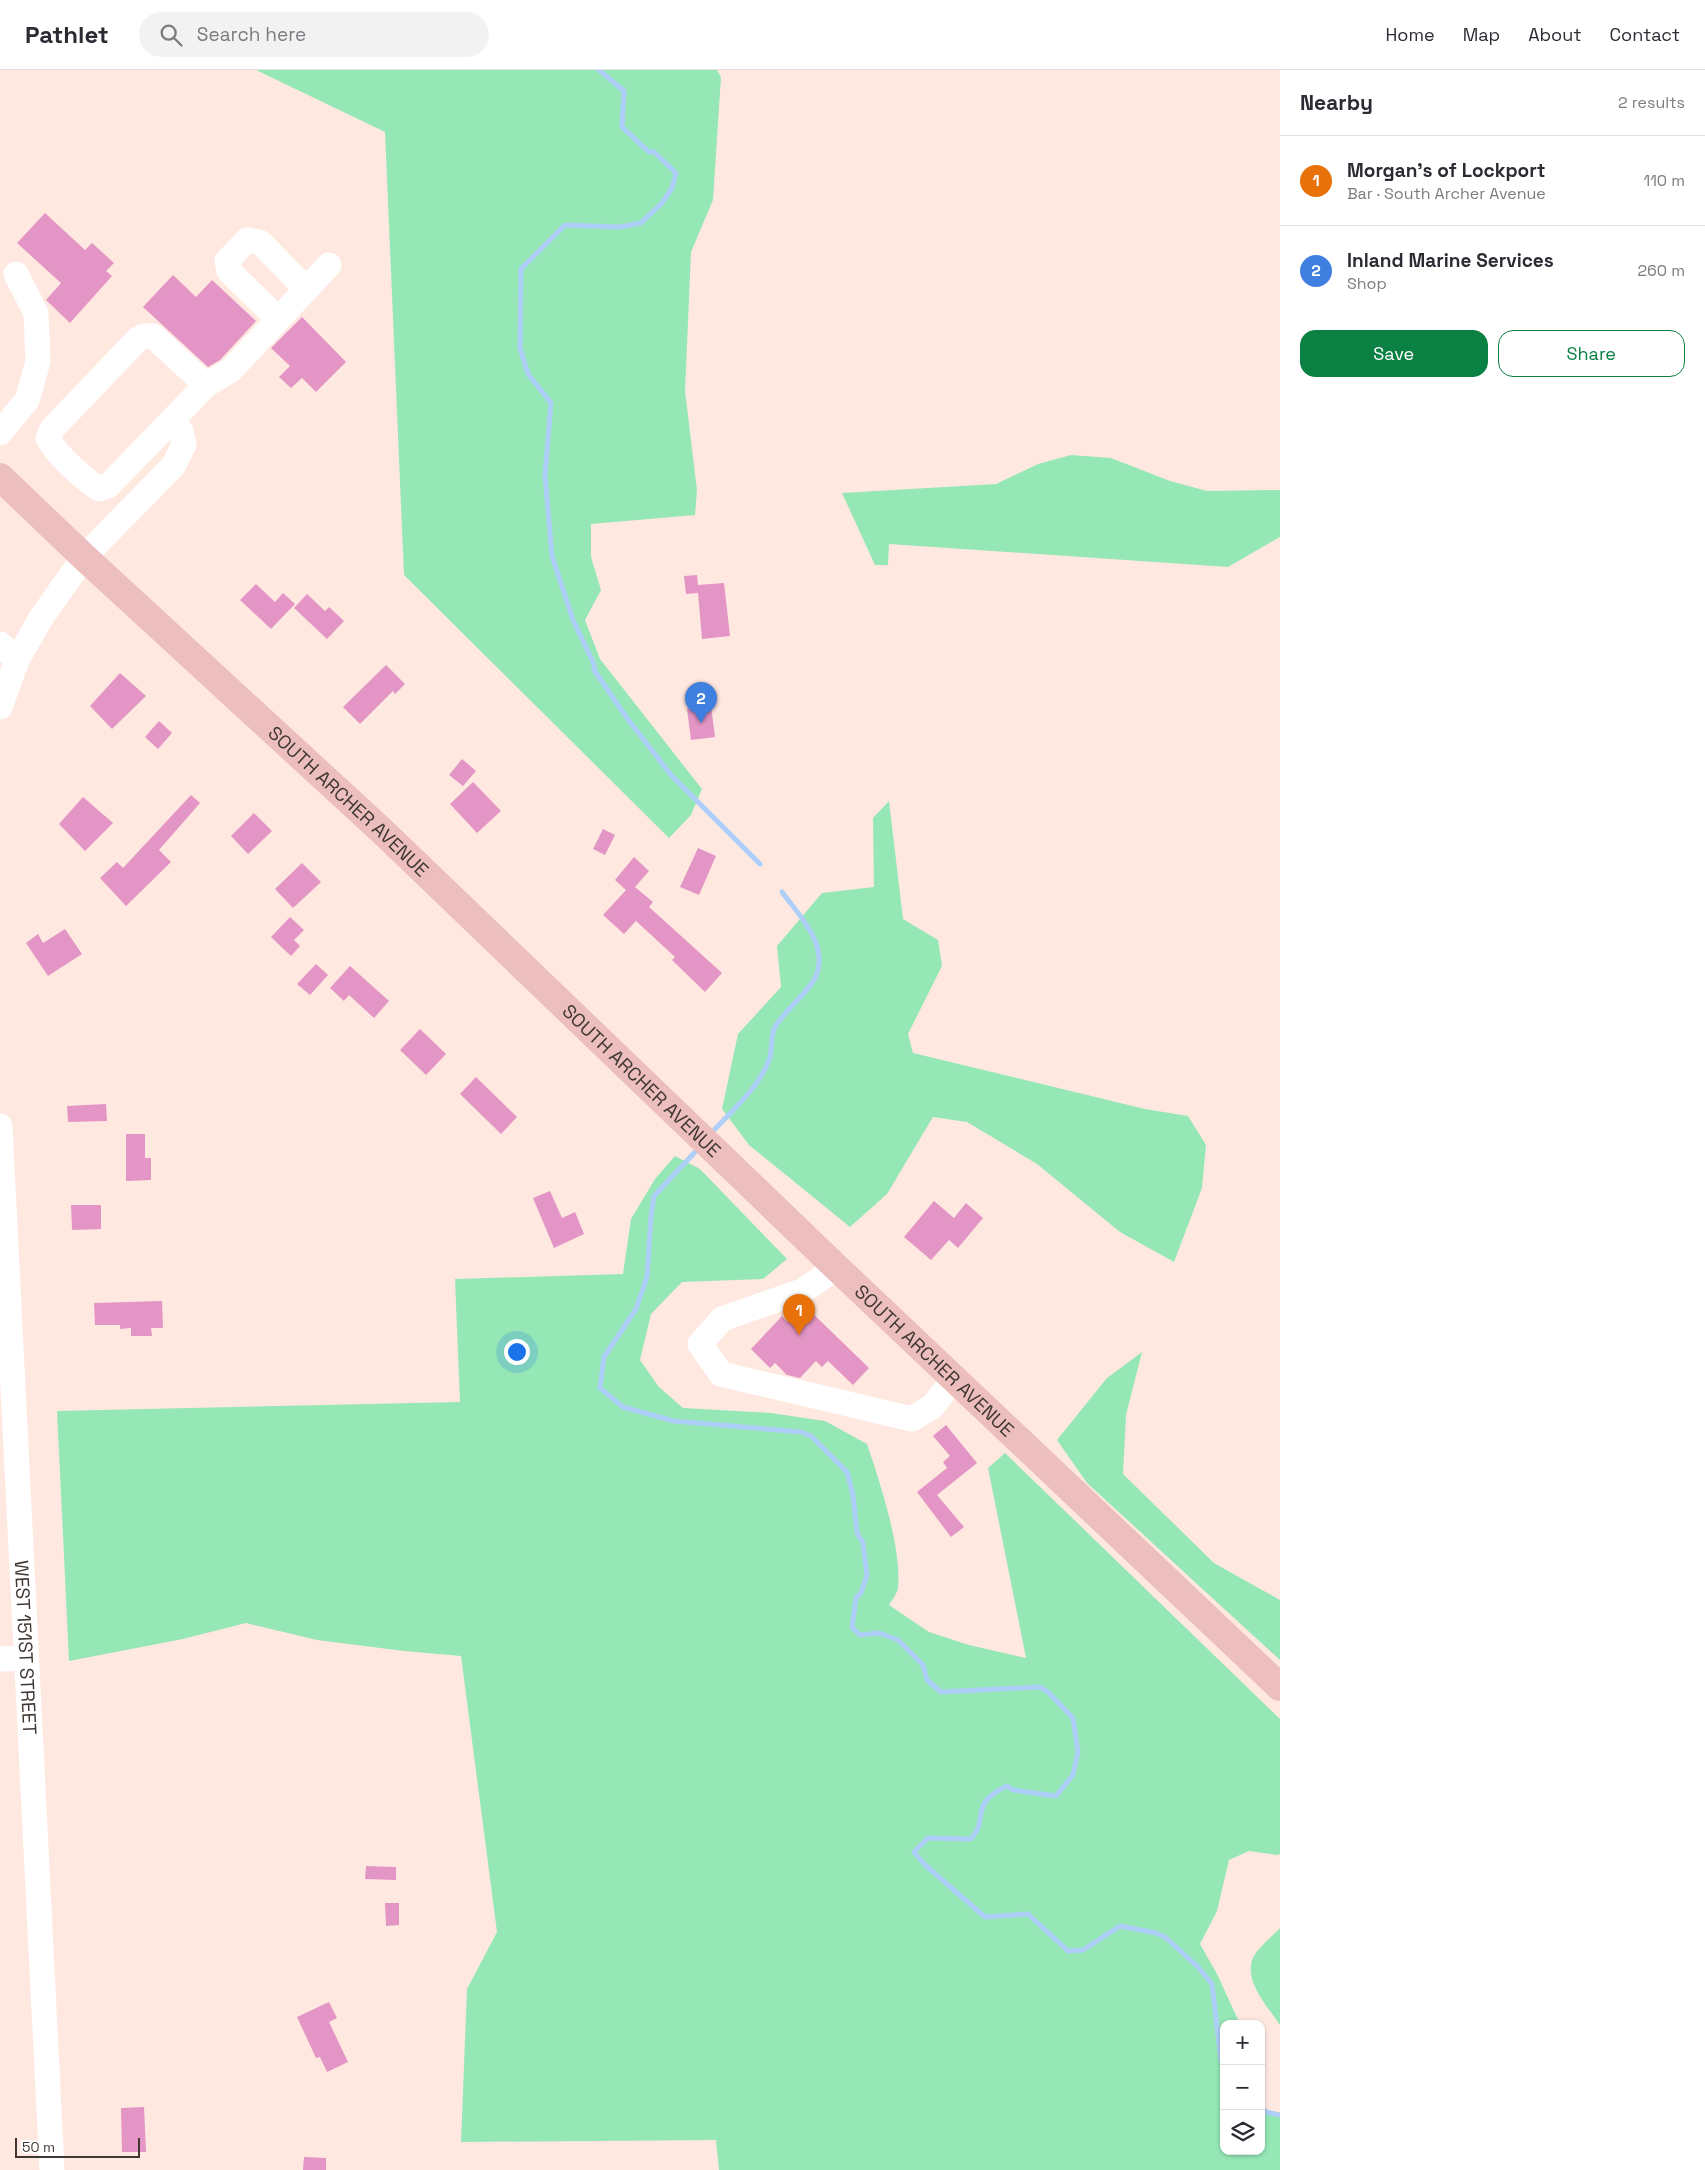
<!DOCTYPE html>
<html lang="en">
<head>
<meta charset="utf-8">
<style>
  :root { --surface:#fff; --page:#f2f2f3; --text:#2b2b33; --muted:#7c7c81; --line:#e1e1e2; --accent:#0b8043 }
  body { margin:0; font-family:"Space Grotesk",sans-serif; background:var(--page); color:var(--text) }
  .controls { position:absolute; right:15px; bottom:15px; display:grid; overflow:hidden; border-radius:10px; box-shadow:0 1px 4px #0004 }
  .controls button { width:45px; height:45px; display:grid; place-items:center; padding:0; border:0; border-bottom:1px solid var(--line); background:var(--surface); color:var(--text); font:25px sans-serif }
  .scale { position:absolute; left:15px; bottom:12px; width:125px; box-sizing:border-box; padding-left:5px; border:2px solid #3f3733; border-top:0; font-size:14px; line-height:18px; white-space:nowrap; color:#3f3733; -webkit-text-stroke:4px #fff; paint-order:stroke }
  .you { position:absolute; left:516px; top:1281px; width:18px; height:18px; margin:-12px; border:4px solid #fff; border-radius:50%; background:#1a73e8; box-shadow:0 0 0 8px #1a73e833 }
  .badge { display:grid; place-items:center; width:32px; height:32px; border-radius:50%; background:var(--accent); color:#fff; font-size:16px; font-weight:700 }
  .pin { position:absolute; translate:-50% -41px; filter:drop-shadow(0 1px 2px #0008) }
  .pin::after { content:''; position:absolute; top:26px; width:18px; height:15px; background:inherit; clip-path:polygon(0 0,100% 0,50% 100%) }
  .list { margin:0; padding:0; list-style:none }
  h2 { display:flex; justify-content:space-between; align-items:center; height:65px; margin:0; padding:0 20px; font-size:21px }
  h2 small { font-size:16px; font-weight:400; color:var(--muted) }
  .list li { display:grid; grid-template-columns:32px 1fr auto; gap:15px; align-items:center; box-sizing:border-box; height:90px; padding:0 20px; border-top:1px solid var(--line) }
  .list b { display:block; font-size:19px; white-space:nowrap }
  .list p { margin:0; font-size:16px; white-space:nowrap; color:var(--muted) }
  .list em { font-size:16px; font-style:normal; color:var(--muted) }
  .actions { display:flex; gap:10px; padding:15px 20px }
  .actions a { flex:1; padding:11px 0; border:1px solid var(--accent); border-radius:15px; text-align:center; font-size:18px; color:var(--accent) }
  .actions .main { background:var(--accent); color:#fff }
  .icon { flex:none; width:28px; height:28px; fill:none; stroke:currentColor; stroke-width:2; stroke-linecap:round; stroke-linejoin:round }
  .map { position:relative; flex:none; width:1280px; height:2100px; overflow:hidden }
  header { display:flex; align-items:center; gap:30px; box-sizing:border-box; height:70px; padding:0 25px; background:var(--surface); border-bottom:1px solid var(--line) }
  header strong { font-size:24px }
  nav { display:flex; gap:28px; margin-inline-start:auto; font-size:18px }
  .search { width:350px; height:45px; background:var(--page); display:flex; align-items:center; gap:12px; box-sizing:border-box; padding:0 18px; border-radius:28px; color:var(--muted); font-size:19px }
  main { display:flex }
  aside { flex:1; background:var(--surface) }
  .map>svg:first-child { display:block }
  .green { fill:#95e7b6 }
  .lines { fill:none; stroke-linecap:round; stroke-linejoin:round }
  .stream { stroke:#aecff8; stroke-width:5 }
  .building { fill:#e395c5 }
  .minor { stroke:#fff; stroke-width:25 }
  .major { stroke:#ecbebd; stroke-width:28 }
  .labels { text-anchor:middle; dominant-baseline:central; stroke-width:4; stroke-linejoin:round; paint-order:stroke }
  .street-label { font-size:19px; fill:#3f3733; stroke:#fff }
</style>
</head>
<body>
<header>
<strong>Pathlet</strong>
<div class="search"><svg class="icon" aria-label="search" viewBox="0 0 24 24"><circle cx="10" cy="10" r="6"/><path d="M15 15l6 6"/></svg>Search here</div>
<nav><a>Home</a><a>Map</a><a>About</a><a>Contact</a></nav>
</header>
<main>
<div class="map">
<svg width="1280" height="2100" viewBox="0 0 1280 2100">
  <rect width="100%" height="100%" fill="#ffe8e0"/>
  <g class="green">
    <polygon points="256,0 717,0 721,7 713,130 691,182 685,321 697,420 695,445 591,454 591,487 601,520 585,550 600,589 702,719 691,745 669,768 404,505 385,62"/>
    <polygon points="1071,385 1111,388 1170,411 1207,421 1280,420 1280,467 1228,497 889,474 888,495 875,495 842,423 996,414 1038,394"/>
    <polygon points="889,731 903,849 938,870 942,896 908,964 913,983 1145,1039 1188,1046 1206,1075 1202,1118 1174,1192 1120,1162 1037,1094 967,1052 933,1047 887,1124 850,1157 749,1075 722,1039 738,964 781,917 777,876 822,823 874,817 873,748"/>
    <path d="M675,1086L700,1099L787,1189L763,1209L682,1212L651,1244L640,1290L659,1317L683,1338L771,1343L825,1351L867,1374C880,1412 902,1479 898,1518C897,1524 892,1530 889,1535L929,1562L969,1575L1026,1588L988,1398L1005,1383L1280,1649V1784L1277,1785L1249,1781L1229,1790L1217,1841L1200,1874L1217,1904L1240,1954H1224V1986L1221,1990L1224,1994V2081H1261V2038L1266,2042L1280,2045V2100H719L716,2070L461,2072L467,1919L497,1862L461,1586L404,1581L317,1570L246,1553L183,1569L69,1591L57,1341L460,1332L455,1209L623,1204L631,1149L655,1109Z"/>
    <polygon points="1142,1282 1126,1345 1123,1404 1214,1493 1280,1530 1280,1590 1087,1413 1057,1370 1107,1308"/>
    <path d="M1280,1858V1955C1268,1937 1243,1911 1253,1888C1258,1877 1272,1867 1280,1858Z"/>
  </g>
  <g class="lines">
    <g class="stream">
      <polyline points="599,0 624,21 622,57 649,82 654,82 676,103 672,118 662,133 641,153 620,157 565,155 521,199 520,278 528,304 551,333 545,405 552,486 573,550 594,594 594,600 627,648 671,705 760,794"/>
      <path d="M715,1059C734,1039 759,1017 769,990C773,980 770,966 775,957C784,941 810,921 816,906C829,875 799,845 782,822"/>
      <path d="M695,1082L654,1126L651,1146L647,1207L636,1239L604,1287L600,1318L623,1337L674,1351L801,1362L811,1366L847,1402L853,1425L857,1463L863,1473L867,1505L861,1523L856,1528L852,1557L860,1565L879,1563L898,1570L923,1595L927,1610L941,1622L1040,1617L1049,1623L1073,1648L1078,1682L1073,1705L1056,1726L1013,1720L1007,1716C999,1719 986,1728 983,1736C977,1751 984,1753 971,1769L928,1768L914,1782L924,1794L985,1847L1028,1844L1068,1881L1083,1880L1120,1856L1156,1863L1165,1867L1198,1897L1212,1914L1221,1990L1224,1994"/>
      <polyline points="1261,2038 1266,2042 1280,2045"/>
    </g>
  </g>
  <g class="building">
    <polygon points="45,143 85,180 92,173 114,193 106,201 112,206 70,253 46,230 61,213 17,173"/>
    <polygon points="173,205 196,227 212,210 256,251 220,290 208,297 143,237"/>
    <polygon points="302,247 346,292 316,322 302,308 291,318 279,307 290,296 271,278"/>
    <polygon points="697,505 698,515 724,513 730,566 702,569 698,523 686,524 684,506"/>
    <polygon points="256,514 275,532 283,523 295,534 271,559 240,530"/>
    <polygon points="307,524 325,541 329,537 344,551 327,569 294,538"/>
    <polygon points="386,595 405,614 395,624 393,621 360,654 343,637"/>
    <polygon points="120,603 146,626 112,659 90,636"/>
    <polygon points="711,636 715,667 691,670 687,639"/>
    <polygon points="159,651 172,663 158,679 145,667"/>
    <polygon points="462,689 476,701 463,716 449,705"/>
    <polygon points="473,712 501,741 477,763 450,734"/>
    <polygon points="191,725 200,733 159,780 171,792 126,836 100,808 117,792 123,798"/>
    <polygon points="83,727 113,753 85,781 59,754"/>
    <polygon points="254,743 272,761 248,784 231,766"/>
    <polygon points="603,759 615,765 605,785 593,779"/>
    <polygon points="698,778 716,786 699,825 680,817"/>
    <polygon points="634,787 649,801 635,817 653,832 649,837 722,903 705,922 672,890 675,887 636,851 624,864 603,845 626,820 615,810"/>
    <polygon points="302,793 321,812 293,838 275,819"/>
    <polygon points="290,847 304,860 294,870 300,876 291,886 271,867"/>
    <polygon points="65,859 82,884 48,906 26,873 38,864 43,873"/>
    <polygon points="316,894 328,905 310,925 297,914"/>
    <polygon points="350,896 389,931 374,948 349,925 344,931 330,918"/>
    <polygon points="420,959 446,984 426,1005 400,980"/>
    <polygon points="476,1007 517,1047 501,1064 460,1024"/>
    <polygon points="106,1034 107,1051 68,1052 67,1036"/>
    <polygon points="126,1064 145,1064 145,1088 151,1088 151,1110 126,1111"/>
    <polygon points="550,1121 562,1148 575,1142 584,1164 554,1178 533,1128"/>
    <polygon points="934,1131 954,1148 966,1133 983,1148 958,1178 949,1170 931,1190 904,1167"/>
    <polygon points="71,1135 101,1135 101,1159 72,1160"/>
    <polygon points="162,1231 163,1258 151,1258 152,1266 131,1266 131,1258 120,1259 120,1255 95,1255 94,1233"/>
    <polygon points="804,1235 869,1298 853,1315 828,1291 822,1297 816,1291 800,1308 787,1305 775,1293 770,1298 751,1279 782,1246 787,1252"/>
    <polygon points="946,1355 977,1393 937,1425 964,1457 951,1467 917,1422 947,1398 943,1392 950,1386 933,1366"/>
    <polygon points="366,1796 396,1797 396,1810 365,1809"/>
    <polygon points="385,1833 399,1833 399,1855 386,1856"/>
    <polygon points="329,1932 337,1948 329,1952 348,1992 327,2002 320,1987 316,1988 297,1947"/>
    <polygon points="144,2037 146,2082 122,2082 121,2038"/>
    <polygon points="304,2087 326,2088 326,2100 303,2100"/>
  </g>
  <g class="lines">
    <g class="minor">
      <polyline points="278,249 229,201 227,191 247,170 260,172 306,219"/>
      <path d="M144,266H153L206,315L108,416L99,419C83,408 56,385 48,368L52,359L138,269Z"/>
      <polyline points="206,315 231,300 329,195"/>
      <polyline points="0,363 27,330 38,292 36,243 16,204"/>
      <polyline points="0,574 17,590"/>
      <polyline points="0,637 17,590 41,548 84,487 174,395 184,374 181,361 172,352"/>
      <path id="s1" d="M0,1056L52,2100"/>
      <polyline points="837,1198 802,1221 722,1249 700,1274 721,1304 912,1349 933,1336 954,1308"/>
      <polyline points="0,1589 26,1588"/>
    </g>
    <path class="major" id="s2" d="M0,407L84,487L383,762L837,1198L1280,1617"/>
  </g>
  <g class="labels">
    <g class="street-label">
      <text stroke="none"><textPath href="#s2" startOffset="476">SOUTH ARCHER AVENUE</textPath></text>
      <text stroke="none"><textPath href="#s2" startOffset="881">SOUTH ARCHER AVENUE</textPath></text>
      <text stroke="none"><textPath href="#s2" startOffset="1286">SOUTH ARCHER AVENUE</textPath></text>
      <text stroke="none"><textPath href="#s1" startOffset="522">WEST 151ST STREET</textPath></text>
    </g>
  </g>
</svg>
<div class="controls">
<button>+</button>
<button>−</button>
<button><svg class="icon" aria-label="layers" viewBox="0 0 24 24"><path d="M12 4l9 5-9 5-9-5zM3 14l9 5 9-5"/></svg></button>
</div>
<div class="scale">50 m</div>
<div class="you"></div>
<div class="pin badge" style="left:799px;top:1265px;background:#e8710a">1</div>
<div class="pin badge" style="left:701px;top:653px;background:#3f7fe0">2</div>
</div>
<aside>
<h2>Nearby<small>2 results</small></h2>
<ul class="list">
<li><span class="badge" style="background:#e8710a">1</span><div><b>Morgan's of Lockport</b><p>Bar · South Archer Avenue</p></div><em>110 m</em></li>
<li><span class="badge" style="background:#3f7fe0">2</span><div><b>Inland Marine Services</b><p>Shop</p></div><em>260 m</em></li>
</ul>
<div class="actions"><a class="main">Save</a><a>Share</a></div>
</aside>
</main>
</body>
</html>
